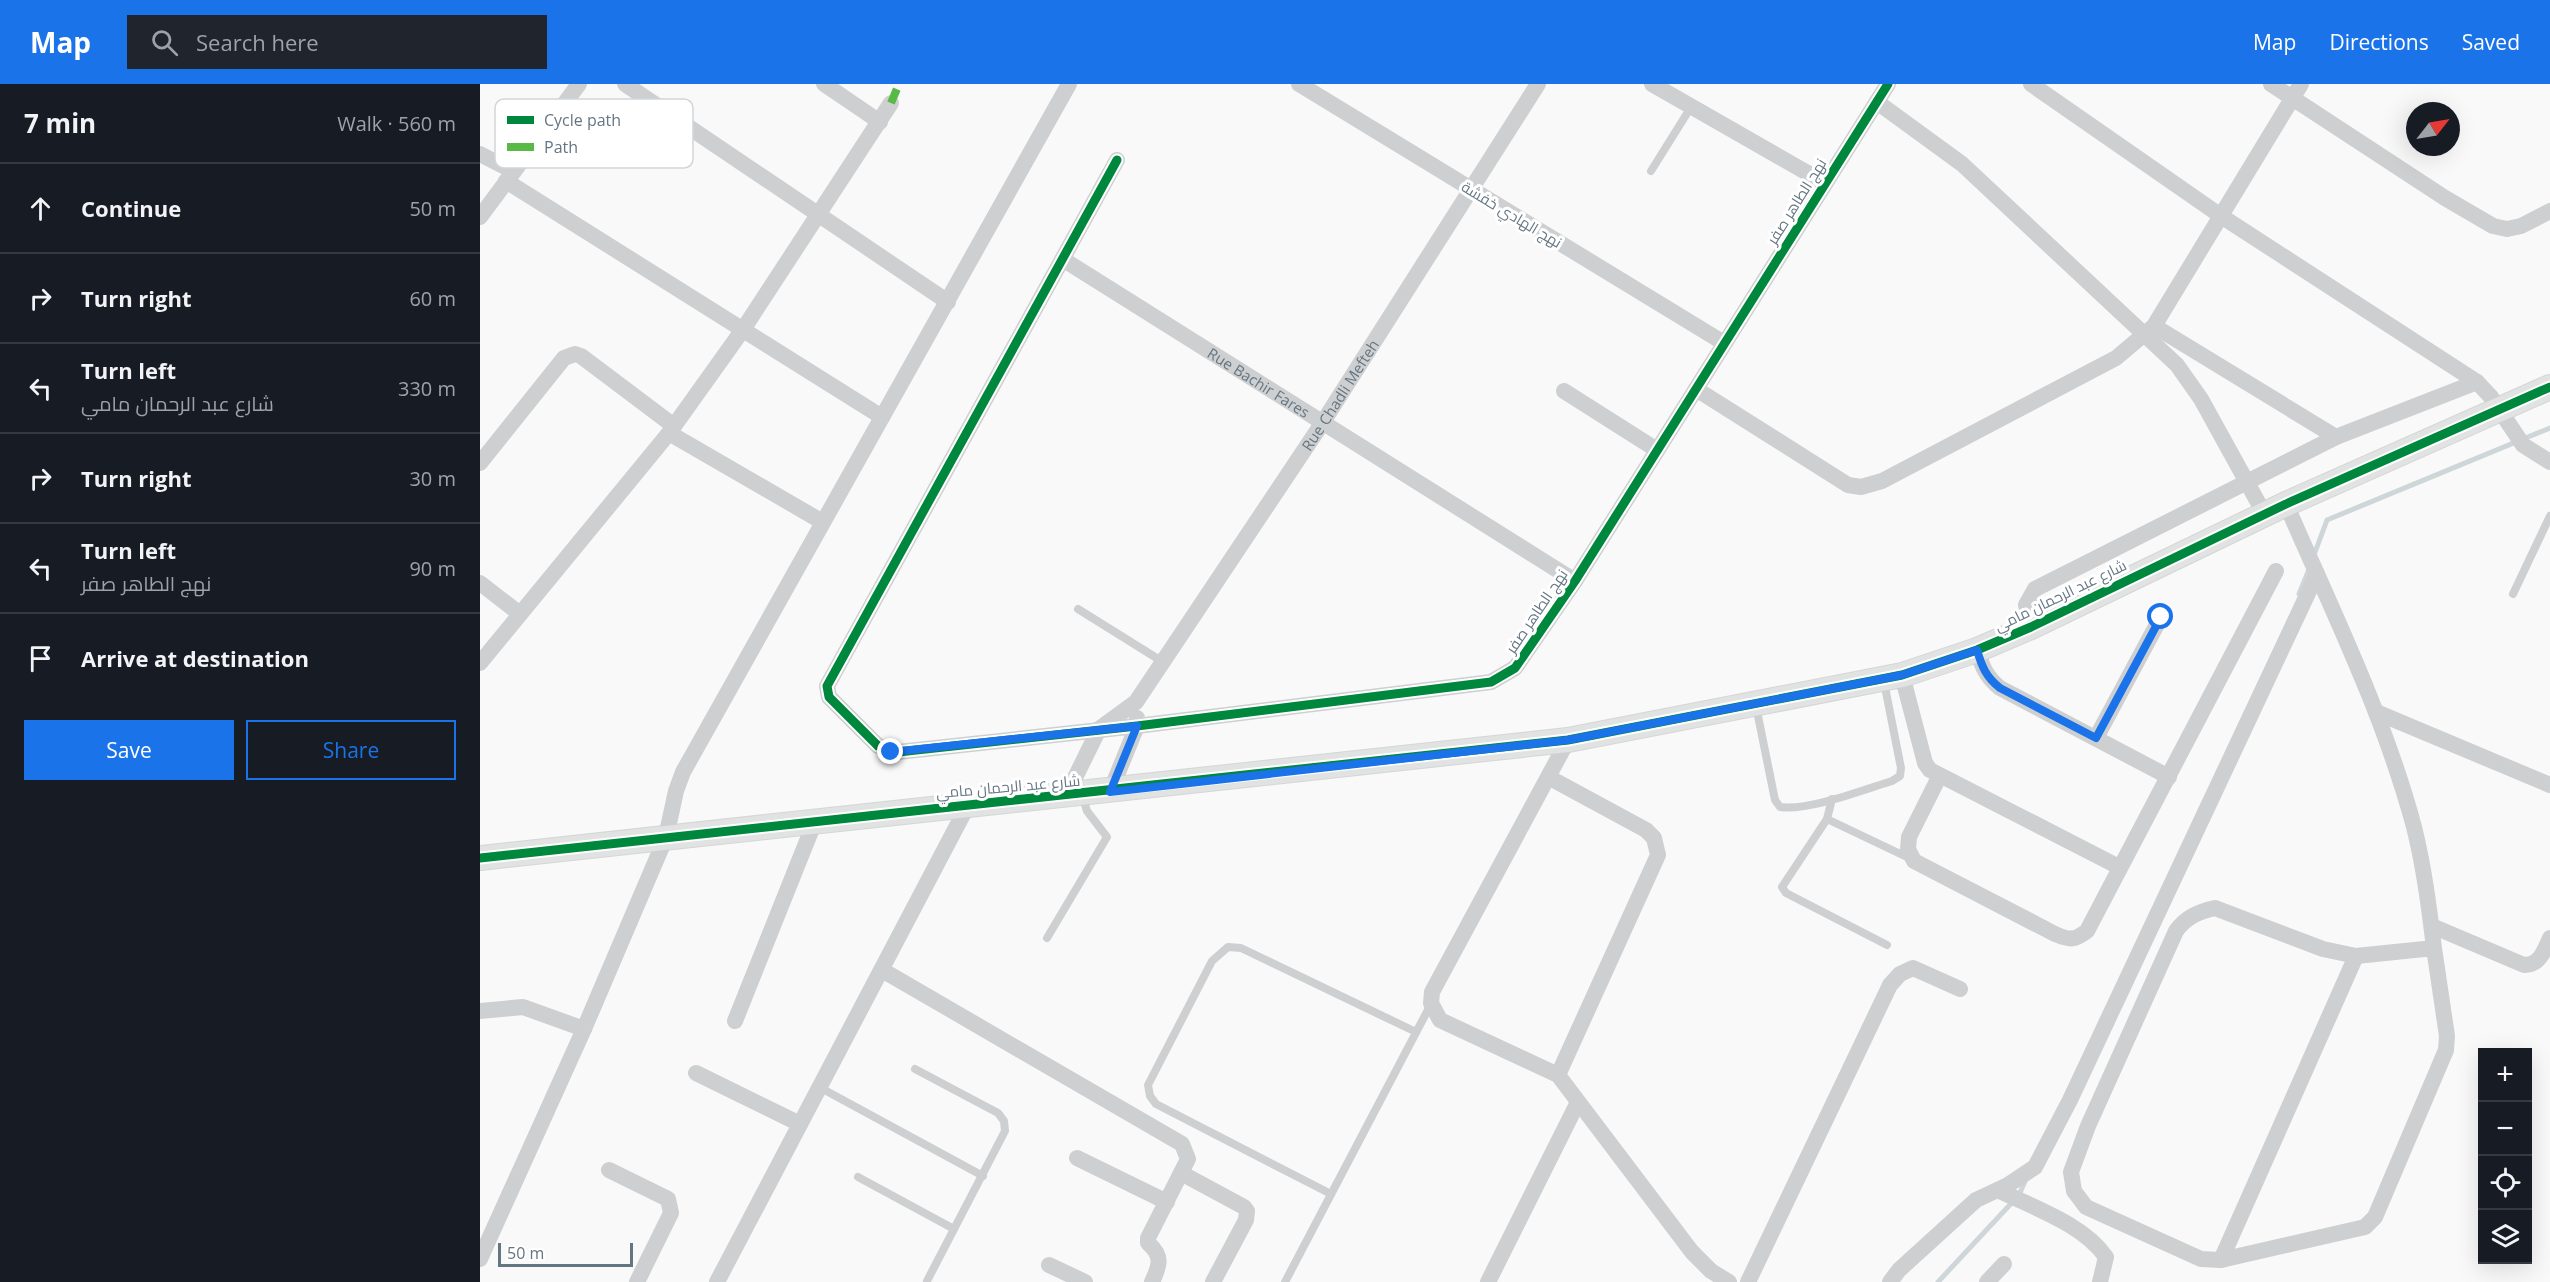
<!DOCTYPE html>
<html lang="en">
<head>
<meta charset="utf-8">
<style>
  :root { --surface:#171b24; --page:#20242c; --text:#f1f3f6; --muted:#9ea1a6; --line:#363941; --accent:#1a73e8 }
  body { margin:0; font-family:"Open Sans",Cairo,sans-serif; background:var(--page); color:var(--text) }
  .controls { position:absolute; right:18px; bottom:18px; display:grid; overflow:hidden; border-radius:0px; box-shadow:0 6px 24px #0002 }
  .controls button { width:54px; height:54px; display:grid; place-items:center; padding:0; border:0; border-bottom:2px solid var(--line); background:var(--surface); color:var(--text); font:30px sans-serif }
  .compass { position:absolute; left:1926px; top:18px; width:54px; height:54px; border-radius:50%; background:var(--surface); box-shadow:0 6px 24px #0002; rotate:59deg }
  .scale { position:absolute; left:18px; bottom:15px; width:135px; box-sizing:border-box; padding-left:6px; border:3px solid #657683; border-top:0; font-size:16px; line-height:21px; white-space:nowrap; color:#657683; -webkit-text-stroke:4px #fff; paint-order:stroke }
  .stop { position:absolute; width:18px; height:18px; margin:-14px; border:4px solid #1a73e8; border-radius:50%; background:#fff }
  .stop.end { background:#1a73e8; border-color:#fff; box-shadow:0 2px 6px #0008 }
  .list { margin:0; padding:0; list-style:none }
  h2 { display:flex; justify-content:space-between; align-items:center; height:78px; margin:0; padding:0 24px; font-size:26px }
  h2 small { font-size:20px; font-weight:400; color:var(--muted) }
  .list li { display:grid; grid-template-columns:39px 1fr auto; gap:18px; align-items:center; box-sizing:border-box; height:90px; padding:0 24px; border-top:2px solid var(--line) }
  .list b { display:block; font-size:22px; white-space:nowrap }
  .list p { margin:0; font-size:20px; white-space:nowrap; color:var(--muted) }
  .list em { font-size:20px; font-style:normal; color:var(--muted) }
  .actions { display:flex; gap:12px; padding:18px 24px }
  .actions a { flex:1; padding:14px 0; border:2px solid var(--accent); border-radius:0px; text-align:center; font-size:21px; color:var(--accent) }
  .actions .main { background:var(--accent); color:#fff }
  .icon { flex:none; width:33px; height:33px; fill:none; stroke:currentColor; stroke-width:2; stroke-linecap:round; stroke-linejoin:round }
  .map { position:relative; flex:none; width:2070px; height:1198px; overflow:hidden }
  header { display:flex; align-items:center; gap:36px; box-sizing:border-box; height:84px; padding:0 30px; background:var(--accent); color:#fff }
  header strong { font-size:28px }
  nav { display:flex; gap:33px; margin-inline-start:auto; font-size:21px }
  .search { width:420px; height:54px; background:var(--page); display:flex; align-items:center; gap:15px; box-sizing:border-box; padding:0 21px; border-radius:0px; color:var(--muted); font-size:22px }
  main { display:flex }
  aside { flex:1; background:var(--surface) }
  .map>svg:first-child { display:block }
  .lines { fill:none; stroke-linecap:round; stroke-linejoin:round }
  .stream { stroke:#ced6d9; stroke-width:5 }
  .secondary-casing { stroke:#d5d6d7; stroke-width:26 }
  .lane { stroke:#cecfd0; stroke-width:8 }
  .street { stroke:#cecfd0; stroke-width:16 }
  .secondary { stroke:#e1e2e2; stroke-width:24 }
  .quiet { stroke:#58b947; stroke-width:8; stroke-dasharray:15 8; stroke-linecap:butt }
  .cycleway-casing { stroke:#fff; stroke-width:13 }
  .cycleway { stroke:#00873e; stroke-width:9 }
  .route { stroke:#1a73e8; stroke-width:8 }
  .labels { text-anchor:middle; dominant-baseline:central; stroke-width:6; stroke-linejoin:round; paint-order:stroke }
  .street-label { font-size:15px; fill:#657683; stroke:#fff }
  .key { fill:#fff; stroke:#d1d6da; stroke-width:1.5 }
  .key-label { font-size:16px; fill:#657683 }
</style>
</head>
<body>
<header>
<strong>Map</strong>
<div class="search"><svg class="icon" aria-label="search" viewBox="0 0 24 24"><circle cx="10" cy="10" r="6"/><path d="M15 15l6 6"/></svg>Search here</div>
<nav><a>Map</a><a>Directions</a><a>Saved</a></nav>
</header>
<main>
<aside>
<h2>7 min<small>Walk · 560 m</small></h2>
<ul class="list">
<li><svg class="icon" aria-label="ahead" viewBox="0 0 24 24"><path d="M12 20V5M6 11l6-6 6 6"/></svg><div><b>Continue</b></div><em>50 m</em></li>
<li><svg class="icon" aria-label="right" viewBox="0 0 24 24"><path d="M7 20v-9h11M14 6l5 5-5 5"/></svg><div><b>Turn right</b></div><em>60 m</em></li>
<li><svg class="icon" aria-label="left" viewBox="0 0 24 24"><path d="M17 20v-9H6M10 6l-5 5 5 5"/></svg><div><b>Turn left</b><p>شارع عبد الرحمان مامي</p></div><em>330 m</em></li>
<li><svg class="icon" aria-label="right" viewBox="0 0 24 24"><path d="M7 20v-9h11M14 6l5 5-5 5"/></svg><div><b>Turn right</b></div><em>30 m</em></li>
<li><svg class="icon" aria-label="left" viewBox="0 0 24 24"><path d="M17 20v-9H6M10 6l-5 5 5 5"/></svg><div><b>Turn left</b><p>نهج الطاهر صفر</p></div><em>90 m</em></li>
<li><svg class="icon" aria-label="arrive" viewBox="0 0 24 24"><path d="M6 21V4h12l-3 4 3 4H6"/></svg><div><b>Arrive at destination</b></div></li>
</ul>
<div class="actions"><a class="main">Save</a><a>Share</a></div>
</aside>
<div class="map">
<svg width="2070" height="1198" viewBox="0 0 2070 1198">
  <rect width="100%" height="100%" fill="#f9f9f9"/>
  <g class="lines">
    <g class="stream">
      <polyline points="1834,471 1847,436 2070,344"/>
      <polyline points="1819,510 1830,483"/>
      <polyline points="1458,1198 1539,1111 1546,1095"/>
    </g>
    <g class="secondary-casing">
      <polyline id="secondary" points="0,774 1088,656 1422,591 1497,566 1551,543 1806,420 2070,303"/>
    </g>
    <g class="lane">
      <polyline points="1171,87 1211,23"/>
      <polyline points="2033,510 2070,432"/>
      <polyline points="598,525 683,578"/>
      <path d="M1276,622L1295,716L1300,723C1329,727 1383,706 1412,697L1420,692L1421,684L1404,598"/>
      <polyline points="1352,715 1347,735 1431,775"/>
      <polyline points="1347,735 1302,803 1306,809 1407,861"/>
      <polyline points="567,854 627,753 607,727 602,711"/>
      <polyline points="435,985 518,1029 524,1037 525,1047 447,1197"/>
      <polyline points="339,1003 503,1092"/>
      <polyline points="378,1093 474,1145"/>
      <polyline points="851,1110 676,1020 670,1012 668,1001 732,877 748,863 761,864 936,948"/>
      <polyline points="805,1198 951,920"/>
    </g>
    <g class="street">
      <polyline points="145,0 468,218"/>
      <polyline points="344,0 400,38"/>
      <polyline points="819,0 1244,259"/>
      <polyline points="1172,0 1345,99"/>
      <polyline points="1551,0 1741,132 1997,298 2011,313 2043,361 2070,378"/>
      <polyline points="1791,0 1965,114 2013,142 2027,145 2041,142 2070,127"/>
      <polyline points="1397,18 1482,80 1697,281 1721,315 1785,431"/>
      <polyline points="0,70 33,87"/>
      <polyline points="637,76 347,602 349,613 398,662 418,668 657,642 1011,598 1035,584 1095,497 1408,0"/>
      <polyline points="26,97 402,333"/>
      <polyline points="0,133 99,0"/>
      <path id="s1" d="M584,176L1095,497"/>
      <polyline points="1674,242 1856,353"/>
      <polyline points="1216,305 1368,401 1381,403 1402,397 1636,274 1674,242 1821,0"/>
      <polyline points="1084,307 1177,366"/>
      <polyline points="189,349 341,437"/>
      <polyline points="0,379 84,274 95,270 101,272 194,342"/>
      <path d="M1806,420C1852,526 1904,631 1934,743C1944,783 1949,823 1954,864L1876,872L1843,865L1735,824C1718,828 1706,833 1696,847L1608,1042L1591,1088L1594,1107L1606,1123L1721,1175L1741,1176L1885,1143L1895,1133L1966,966L1967,952L1954,864"/>
      <polyline points="0,499 40,530"/>
      <polyline points="1551,543 1546,521 1555,505 1856,353 1997,298"/>
      <path d="M1497,566C1502,582 1506,593 1520,604L1689,693"/>
      <polyline points="0,579 189,349 264,244 411,19"/>
      <polyline points="1422,591 1445,679 1450,686 1639,783"/>
      <polyline points="1896,628 2070,701"/>
      <polyline points="1616,654 1681,533"/>
      <polyline points="1088,656 952,908 951,919 960,936 1078,991 1212,1168 1231,1187 1249,1198"/>
      <path d="M1459,693L1429,753L1428,765L1434,777L1575,850C1589,856 1594,857 1607,847L1796,487"/>
      <polyline points="1070,694 1166,746 1174,754 1178,771 1078,991"/>
      <polyline points="630,708 657,642 657,634"/>
      <path id="s2" d="M586,712L619,645L656,618L843,338L1058,0"/>
      <path d="M1952,842L2044,881C2060,881 2064,867 2070,854"/>
      <path d="M402,886L702,1060L708,1075L668,1154V1159C683,1172 680,1181 672,1198"/>
      <polyline points="0,927 43,923 104,945"/>
      <polyline points="255,937 335,737"/>
      <polyline points="216,989 320,1040"/>
      <polyline points="597,1074 687,1118"/>
      <polyline points="129,1086 188,1115 191,1129 157,1198"/>
      <polyline points="701,1089 764,1123 767,1127 766,1136 733,1198"/>
      <path d="M1518,1106C1554,1124 1603,1140 1626,1173L1620,1198"/>
      <polyline points="0,1175 104,945 186,753 196,707 203,688 589,0"/>
      <polyline points="1741,1176 1876,872"/>
      <polyline points="569,1181 605,1198"/>
      <polyline points="237,1198 489,719"/>
      <polyline points="1008,1198 1098,1018"/>
      <polyline points="1268,1198 1410,901 1420,890 1433,884 1480,905"/>
      <polyline points="1410,1198 1419,1186 1496,1116 1528,1101 1555,1083 1590,1016 1837,490"/>
      <polyline points="1507,1198 1524,1180"/>
    </g>
    <use href="#secondary" class="secondary"/>
    <polyline class="quiet" points="411,19 419,0"/>
    <g class="cycleway-casing">
      <g id="cycleway">
        <polyline points="637,76 347,602 349,613 398,662 418,668 657,642 1011,598 1035,584 1095,497 1408,0"/>
        <polyline points="0,774 1088,656 1422,591 1497,566 1551,543 1806,420 2070,303"/>
      </g>
    </g>
    <use href="#cycleway" class="cycleway"/>
  </g>
  <g class="lines">
    <path class="route" d="M411,668L657,642L630,708L1088,656L1422,591L1497,566C1502,583 1506,593 1520,604L1616,654L1681,533"/>
  </g>
  <g class="labels">
    <g class="street-label">
      <text transform="translate(1316 117) rotate(-58)">نهج الطاهر صفر</text>
      <text transform="translate(1032 130) rotate(31)">نهج الهادي خفشة</text>
      <text stroke="none"><textPath href="#s1" startOffset="230">Rue Bachir Fares</textPath></text>
      <text stroke="none"><textPath href="#s2" startOffset="489">Rue Chadli Mefteh</textPath></text>
      <text transform="translate(1580 511) rotate(-26)">شارع عبد الرحمان مامي</text>
      <text transform="translate(1056 527) rotate(-56)">نهج الطاهر صفر</text>
      <text transform="translate(528 702) rotate(-5)">شارع عبد الرحمان مامي</text>
    </g>
  </g>
  <rect x="15" y="15" width="198" height="69" rx="9" class="key"/>
  <rect x="27" y="32" width="27" height="8" fill="#00873e"/>
  <rect x="27" y="59" width="27" height="8" fill="#58b947"/>
  <g class="key-label">
    <text x="64" y="42">Cycle path</text>
    <text x="64" y="69">Path</text>
  </g>
</svg>
<div class="controls">
<button>+</button>
<button>−</button>
<button><svg class="icon" aria-label="locate" viewBox="0 0 24 24"><circle cx="12" cy="12" r="6"/><path d="M12 2v4M12 18v4M2 12h4M18 12h4"/></svg></button>
<button><svg class="icon" aria-label="layers" viewBox="0 0 24 24"><path d="M12 4l9 5-9 5-9-5zM3 14l9 5 9-5"/></svg></button>
</div>
<svg class="compass" viewBox="-18 -18 36 36"><path d="M0-13l5 13h-10z" fill="#e53935"/><path d="M0 13l5-13h-10z" fill="#9ea1a6"/></svg>
<div class="scale">50 m</div>
<div class="stop" style="left:1681px;top:533px"></div>
<div class="stop end" style="left:411px;top:668px"></div>
</div>
</main>
</body>
</html>
